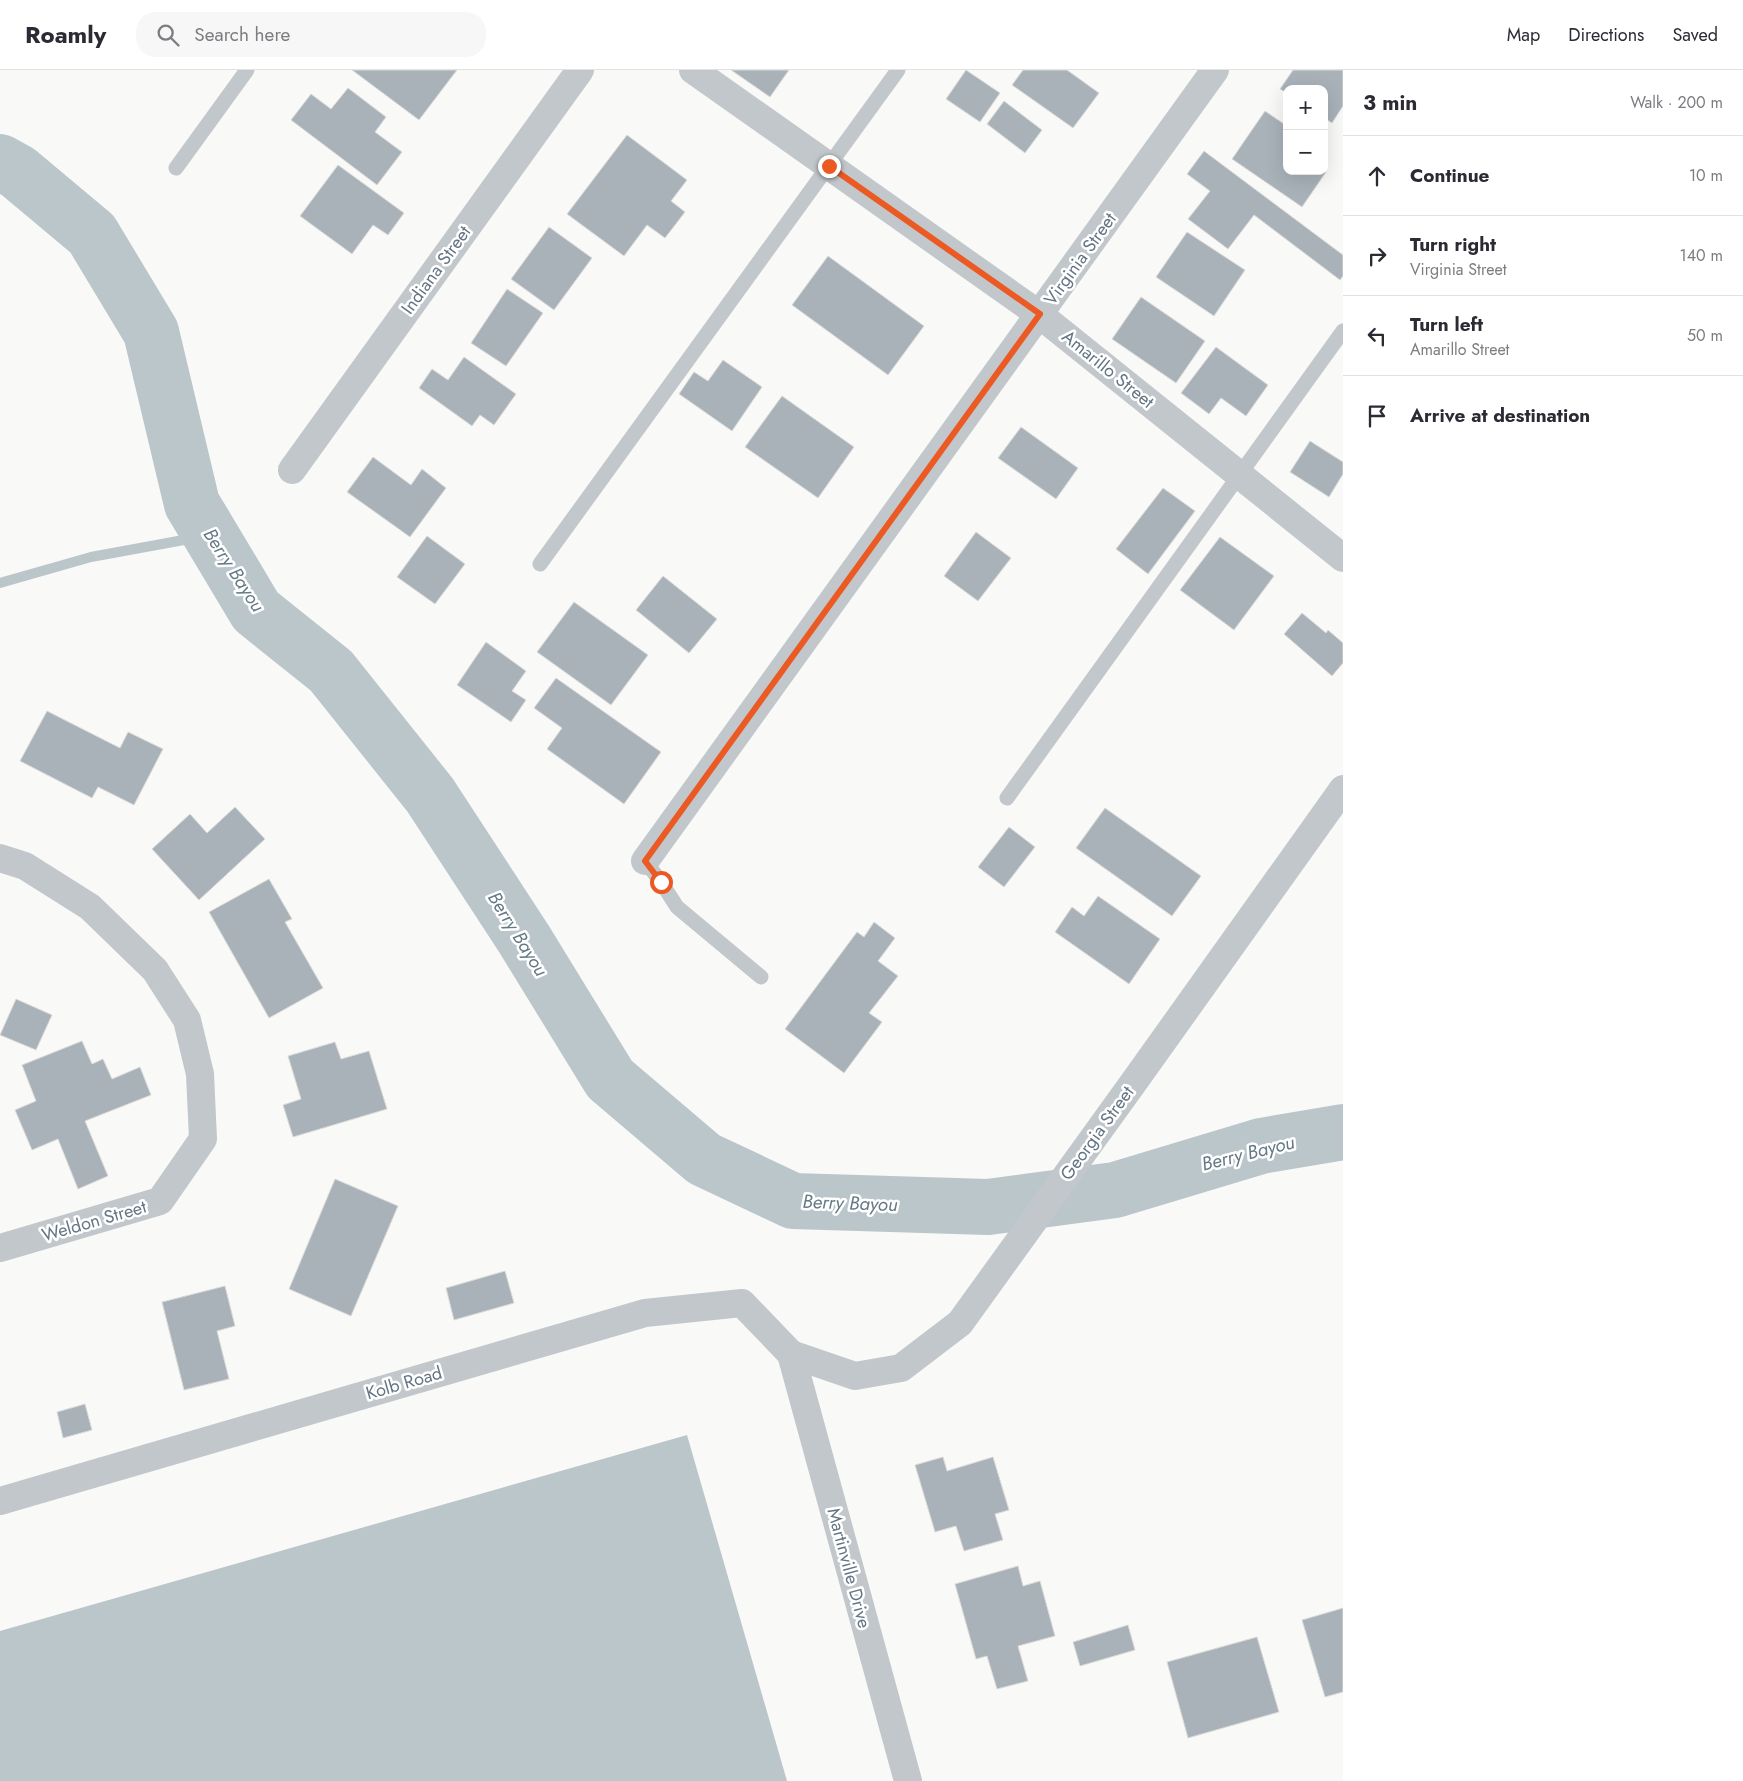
<!DOCTYPE html>
<html lang="en">
<head>
<meta charset="utf-8">
<style>
  :root { --surface:#fff; --page:#f7f7f7; --text:#2b2b33; --muted:#7c7c81; --line:#e1e1e2 }
  body { margin:0; font-family:Jost,sans-serif; background:var(--page); color:var(--text) }
  .controls { position:absolute; right:15px; top:15px; display:grid; overflow:hidden; border-radius:10px; box-shadow:0 5px 20px #0002 }
  .controls button { width:45px; height:45px; display:grid; place-items:center; padding:0; border:0; border-bottom:1px solid var(--line); background:var(--surface); color:var(--text); font:25px sans-serif }
  .stop { position:absolute; width:15px; height:15px; margin:-11px; border:4px solid #ec5a24; border-radius:50%; background:#fff }
  .stop.end { background:#ec5a24; border-color:#fff; box-shadow:0 1px 5px #0008 }
  .list { margin:0; padding:0; list-style:none }
  h2 { display:flex; justify-content:space-between; align-items:center; height:65px; margin:0; padding:0 20px; font-size:21px }
  h2 small { font-size:16px; font-weight:400; color:var(--muted) }
  .list li { display:grid; grid-template-columns:32px 1fr auto; gap:15px; align-items:center; box-sizing:border-box; height:80px; padding:0 20px; border-top:1px solid var(--line) }
  .list b { display:block; font-size:19px; white-space:nowrap }
  .list p { margin:0; font-size:16px; white-space:nowrap; color:var(--muted) }
  .list em { font-size:16px; font-style:normal; color:var(--muted) }
  .icon { flex:none; width:28px; height:28px; fill:none; stroke:currentColor; stroke-width:2; stroke-linecap:round; stroke-linejoin:round }
  .map { position:relative; flex:none; width:1343px; height:1711px; overflow:hidden }
  header { display:flex; align-items:center; gap:30px; box-sizing:border-box; height:70px; padding:0 25px; background:var(--surface); border-bottom:1px solid var(--line) }
  header strong { font-size:24px }
  nav { display:flex; gap:28px; margin-inline-start:auto; font-size:18px }
  .search { width:350px; height:45px; background:var(--page); display:flex; align-items:center; gap:12px; box-sizing:border-box; padding:0 18px; border-radius:20px; color:var(--muted); font-size:19px }
  main { display:flex }
  aside { flex:1; background:var(--surface) }
  .map>svg:first-child { display:block }
  .water { fill:#bbc6cb }
  .lines { fill:none; stroke-linecap:round; stroke-linejoin:round }
  .stream { stroke:#bbc6cb; stroke-width:10 }
  .river { stroke:#bbc6cb; stroke-width:56 }
  .building { fill:#a9b2b9; stroke:#dbdbd9 }
  .service { stroke:#c2c7cb; stroke-width:15 }
  .minor { stroke:#c2c7cb; stroke-width:28 }
  .route { stroke:#ec5a24; stroke-width:6 }
  .labels { text-anchor:middle; dominant-baseline:central; stroke-width:5; stroke-linejoin:round; paint-order:stroke }
  .street-label { font-size:18px; fill:#637483; stroke:#fff }
  .water-label { font-size:19px; font-style:italic; fill:#637a84; stroke:#fff }
</style>
</head>
<body>
<header>
<strong>Roamly</strong>
<div class="search"><svg class="icon" aria-label="search" viewBox="0 0 24 24"><circle cx="10" cy="10" r="6"/><path d="M15 15l6 6"/></svg>Search here</div>
<nav><a>Map</a><a>Directions</a><a>Saved</a></nav>
</header>
<main>
<div class="map">
<svg width="1343" height="1711" viewBox="0 0 1343 1711">
  <rect width="100%" height="100%" fill="#f9f9f7"/>
  <polygon class="water" points="687,1365 787,1711 0,1711 0,1561"/>
  <g class="lines">
    <polyline class="stream" points="0,513 91,487 211,465"/>
    <polyline class="river" points="0,92 18,102 92,164 151,262 192,434 256,541 331,601 430,725 524,869 610,1009 704,1089 793,1131 988,1137 1115,1120 1261,1076 1343,1062"/>
  </g>
  <g class="building">
    <polygon points="352,0 457,0 419,50"/>
    <polygon points="731,0 789,0 770,27"/>
    <polygon points="966,0 1000,23 980,52 946,29"/>
    <polygon points="1023,0 1067,0 1099,23 1073,58 1012,15"/>
    <polygon points="1293,0 1343,0 1343,36 1332,53 1324,48 1324,19 1287,19 1287,23 1280,19"/>
    <polygon points="348,18 386,47 375,62 402,82 377,115 291,50 311,24 331,39"/>
    <polygon points="1004,31 1042,60 1025,83 987,54"/>
    <polygon points="1265,41 1287,56 1287,101 1326,102 1302,137 1232,89"/>
    <polygon points="627,65 687,110 671,131 685,142 665,168 647,155 624,186 567,144"/>
    <polygon points="1204,81 1343,185 1343,206 1340,210 1254,145 1228,179 1188,149 1210,121 1187,104"/>
    <polygon points="338,95 404,143 388,165 373,155 352,184 300,146"/>
    <polygon points="549,157 592,188 554,240 511,209"/>
    <polygon points="1187,162 1245,200 1214,246 1156,207"/>
    <polygon points="828,186 924,256 888,305 792,235"/>
    <polygon points="507,219 543,243 506,296 471,273"/>
    <polygon points="1141,227 1205,271 1176,313 1112,269"/>
    <polygon points="1216,277 1268,315 1246,346 1221,328 1209,344 1181,323"/>
    <polygon points="464,287 516,324 494,355 480,345 472,356 419,318 432,299 448,310"/>
    <polygon points="723,290 762,317 732,361 679,324 694,302 708,311"/>
    <polygon points="782,326 854,377 818,428 745,377"/>
    <polygon points="1021,357 1078,398 1056,429 998,388"/>
    <polygon points="1310,371 1343,392 1343,404 1329,427 1290,402"/>
    <polygon points="373,387 411,415 422,399 446,418 410,467 347,422"/>
    <polygon points="1163,418 1195,441 1148,504 1116,479"/>
    <polygon points="976,462 1011,488 978,531 944,506"/>
    <polygon points="427,466 465,494 435,534 397,507"/>
    <polygon points="1220,467 1274,506 1234,560 1180,520"/>
    <polygon points="663,506 717,549 689,583 636,540"/>
    <polygon points="574,532 648,585 611,635 537,582"/>
    <polygon points="1302,543 1326,563 1328,560 1343,573 1343,593 1332,606 1284,564"/>
    <polygon points="486,572 526,601 512,621 526,630 511,652 457,615"/>
    <polygon points="556,608 661,682 624,734 547,679 562,658 534,638"/>
    <polygon points="47,641 120,678 128,662 163,679 134,735 98,717 92,728 20,691"/>
    <polygon points="235,737 265,769 199,830 152,779 190,744 207,763"/>
    <polygon points="1105,738 1201,806 1172,846 1076,778"/>
    <polygon points="1009,757 1035,777 1004,817 978,797"/>
    <polygon points="269,809 292,849 285,852 323,918 269,948 209,842"/>
    <polygon points="1098,826 1160,869 1129,914 1055,862 1072,837 1084,846"/>
    <polygon points="874,852 895,868 878,891 898,906 869,943 882,952 844,1003 785,959 857,862 864,867"/>
    <polygon points="16,929 52,945 36,980 0,965"/>
    <polygon points="82,971 92,994 103,989 112,1009 140,997 151,1025 85,1051 108,1106 78,1119 58,1069 32,1080 15,1040 36,1031 22,995"/>
    <polygon points="335,972 341,989 369,981 387,1039 293,1067 283,1035 301,1029 288,986"/>
    <polygon points="335,1109 398,1136 351,1246 289,1219"/>
    <polygon points="505,1201 514,1233 454,1250 446,1218"/>
    <polygon points="225,1216 235,1256 217,1261 229,1309 184,1320 162,1232"/>
    <polygon points="85,1334 92,1360 63,1368 57,1342"/>
    <polygon points="943,1387 947,1401 993,1387 1009,1440 995,1444 1003,1470 964,1481 956,1456 935,1462 915,1395"/>
    <polygon points="1018,1496 1023,1516 1040,1511 1055,1566 1018,1576 1028,1611 997,1619 987,1586 976,1589 955,1514"/>
    <polygon points="1343,1538 1343,1622 1325,1627 1302,1550"/>
    <polygon points="1128,1555 1135,1580 1080,1596 1073,1572"/>
    <polygon points="1257,1567 1279,1642 1188,1668 1167,1592"/>
  </g>
  <g class="lines">
    <g class="service">
      <polyline points="176,98 247,0"/>
      <polyline points="540,494 898,0"/>
      <polyline points="1007,728 1343,261"/>
      <polyline points="645,791 661,812 677,837 761,907"/>
    </g>
    <g class="minor">
      <polyline points="693,0 1040,245 1343,488"/>
      <polyline points="292,400 580,0"/>
      <polyline points="0,788 25,796 90,837 155,900 187,950 200,1004 203,1069 160,1131 0,1178"/>
      <polyline points="645,791 1215,0"/>
      <polyline points="791,1284 855,1306 901,1298 960,1253 1136,1009 1343,719"/>
      <polyline points="0,1431 645,1243 742,1233 791,1284 908,1711"/>
    </g>
  </g>
  <g class="lines">
    <polyline class="route" points="661,812 645,791 1040,244 829,96"/>
  </g>
  <g class="labels">
    <g class="street-label">
      <text transform="translate(1080 189) rotate(-54)">Virginia Street</text>
      <text transform="translate(436 200) rotate(-54)">Indiana Street</text>
      <text transform="translate(1108 299) rotate(39)">Amarillo Street</text>
      <text transform="translate(1097 1063) rotate(-54)">Georgia Street</text>
      <text transform="translate(94 1151) rotate(-16)">Weldon Street</text>
      <text transform="translate(404 1313) rotate(-16)">Kolb Road</text>
      <text transform="translate(849 1498) rotate(75)">Martinville Drive</text>
    </g>
    <g class="water-label">
      <text transform="translate(234 500) rotate(57)">Berry Bayou</text>
      <text transform="translate(518 864) rotate(58)">Berry Bayou</text>
      <text transform="translate(1248 1083) rotate(-14)">Berry Bayou</text>
      <text transform="translate(850 1133) rotate(2)">Berry Bayou</text>
    </g>
  </g>
</svg>
<div class="controls">
<button>+</button>
<button>−</button>
</div>
<div class="stop" style="left:661px;top:812px"></div>
<div class="stop end" style="left:829px;top:96px"></div>
</div>
<aside>
<h2>3 min<small>Walk · 200 m</small></h2>
<ul class="list">
<li><svg class="icon" aria-label="ahead" viewBox="0 0 24 24"><path d="M12 20V5M6 11l6-6 6 6"/></svg><div><b>Continue</b></div><em>10 m</em></li>
<li><svg class="icon" aria-label="right" viewBox="0 0 24 24"><path d="M7 20v-9h11M14 6l5 5-5 5"/></svg><div><b>Turn right</b><p>Virginia Street</p></div><em>140 m</em></li>
<li><svg class="icon" aria-label="left" viewBox="0 0 24 24"><path d="M17 20v-9H6M10 6l-5 5 5 5"/></svg><div><b>Turn left</b><p>Amarillo Street</p></div><em>50 m</em></li>
<li><svg class="icon" aria-label="arrive" viewBox="0 0 24 24"><path d="M6 21V4h12l-3 4 3 4H6"/></svg><div><b>Arrive at destination</b></div></li>
</ul>
</aside>
</main>
</body>
</html>
